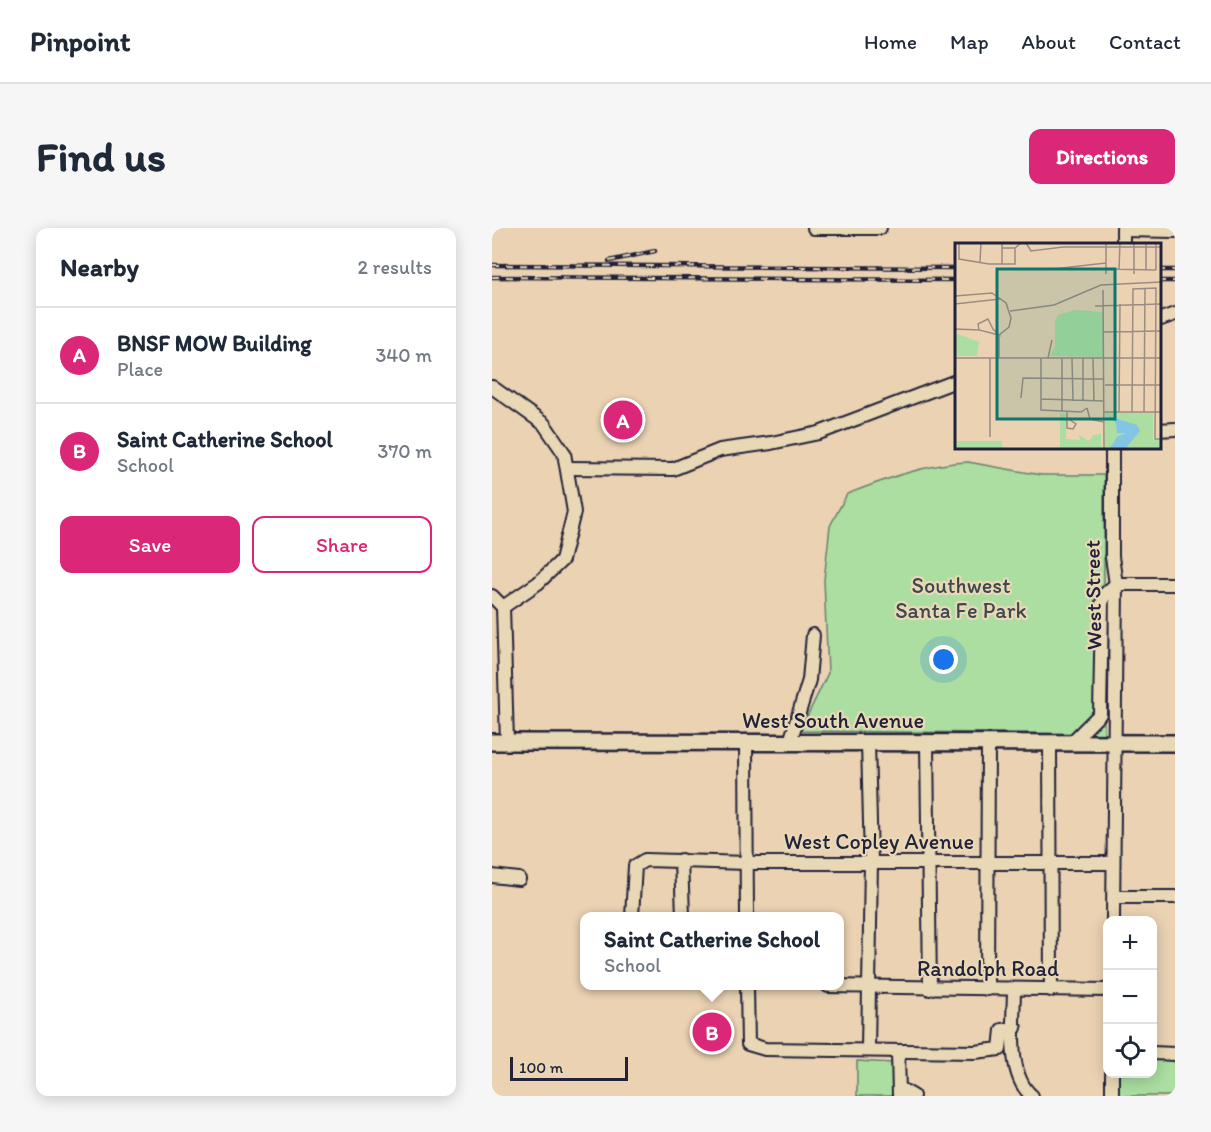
<!DOCTYPE html>
<html lang="en">
<head>
<meta charset="utf-8">
<style>
  :root { --surface:#fff; --page:#f6f6f7; --text:#1f2937; --muted:#747a83; --line:#e0e1e3; --accent:#db2777 }
  body { margin:0; font-family:Itim,sans-serif; background:var(--page); color:var(--text) }
  .controls { position:absolute; right:18px; bottom:18px; display:grid; overflow:hidden; border-radius:12px; box-shadow:0 3px 15px #0003 }
  .controls button { width:54px; height:54px; display:grid; place-items:center; padding:0; border:0; border-bottom:2px solid var(--line); background:var(--surface); color:var(--text); font:30px sans-serif }
  .scale { position:absolute; left:18px; bottom:15px; width:118px; box-sizing:border-box; padding-left:6px; border:3px solid #22223b; border-top:0; font-size:16px; line-height:21px; white-space:nowrap; color:#22223b; -webkit-text-stroke:4px #e9d8b5; paint-order:stroke }
  .you { position:absolute; left:452px; top:432px; width:21px; height:21px; margin:-15px; border:4px solid #fff; border-radius:50%; background:#1a73e8; box-shadow:0 0 0 9px #1a73e833 }
  .badge { display:grid; place-items:center; width:39px; height:39px; border-radius:50%; background:var(--accent); color:#fff; font-size:20px; font-weight:700 }
  .pin { position:absolute; translate:-50% -50%; border:3px solid #fff; box-shadow:0 2px 6px #0006 }
  .popup { position:absolute; left:88px; top:684px; width:264px; height:78px; box-sizing:border-box; display:grid; place-content:center; border-radius:12px; background:var(--surface); filter:drop-shadow(0 2px 4px #0005); font-size:20px; white-space:nowrap; color:var(--muted) }
  .popup b { font-size:22px; color:var(--text) }
  .popup::after { content:''; position:absolute; left:50%; top:100%; margin-left:-12px; border:12px solid transparent; border-top-color:var(--surface) }
  .list { margin:0; padding:0; list-style:none }
  h2 { display:flex; justify-content:space-between; align-items:center; height:78px; margin:0; padding:0 24px; font-size:26px }
  h2 small { font-size:20px; font-weight:400; color:var(--muted) }
  .list li { display:grid; grid-template-columns:39px 1fr auto; gap:18px; align-items:center; box-sizing:border-box; height:96px; padding:0 24px; border-top:2px solid var(--line) }
  .list b { display:block; font-size:22px; white-space:nowrap }
  .list p { margin:0; font-size:20px; white-space:nowrap; color:var(--muted) }
  .list em { font-size:20px; font-style:normal; color:var(--muted) }
  .actions { display:flex; gap:12px; padding:18px 24px }
  .actions a { flex:1; padding:14px 0; border:2px solid var(--accent); border-radius:12px; text-align:center; font-size:21px; color:var(--accent) }
  .actions .main { background:var(--accent); color:#fff }
  .icon { flex:none; width:33px; height:33px; fill:none; stroke:currentColor; stroke-width:2; stroke-linecap:round; stroke-linejoin:round }
  .map { position:relative; flex:none; width:683px; height:868px; overflow:hidden; border-radius:12px }
  header { display:flex; align-items:center; gap:36px; box-sizing:border-box; height:84px; padding:0 30px; background:var(--surface); border-bottom:2px solid var(--line) }
  header strong { font-size:28px }
  nav { display:flex; gap:33px; margin-inline-start:auto; font-size:21px }
  .intro { display:flex; align-items:center; justify-content:space-between; box-sizing:border-box; height:144px; padding:0 36px }
  h1 { margin:0; font-size:42px }
  .button { padding:15px 27px; border-radius:12px; background:var(--accent); color:#fff; font-size:21px; font-weight:700 }
  main { display:flex; gap:36px; padding:0 36px }
  aside { flex:1; background:var(--surface); border-radius:12px; box-shadow:0 3px 15px #0003 }
  .map>svg:first-child { display:block }
  .green { fill:#abdea0; stroke:#66806e; stroke-width:1.5 }
  .lines { fill:none; stroke-linecap:round; stroke-linejoin:round }
  .minor-casing { stroke:#22223b; stroke-width:16 }
  .major-casing { stroke:#22223b; stroke-width:20 }
  .minor { stroke:#e9d8b5; stroke-width:12 }
  .major { stroke:#e9d8b5; stroke-width:15 }
  .rail-casing { stroke:#22223b; stroke-width:4.5 }
  .rail { stroke:#e9d8b5; stroke-width:2; stroke-dasharray:7; stroke-linecap:butt }
  .labels { text-anchor:middle; dominant-baseline:central; stroke-width:4.5; stroke-linejoin:round; paint-order:stroke }
  .park-label { font-size:22px; fill:#3d484f; stroke:#e9d8b5 }
  .street-label { font-size:22px; fill:#22223b; stroke:#e9d8b5 }
  .inset-road { fill:none; stroke:#9b8c83; stroke-width:1.5 }
  .view { fill:#0f766e; fill-opacity:0.15; stroke:#0f766e; stroke-width:3 }
  .inset-edge { fill:none; stroke:#22223b; stroke-width:3 }
</style>
</head>
<body>
<header>
<strong>Pinpoint</strong>
<nav><a>Home</a><a>Map</a><a>About</a><a>Contact</a></nav>
</header>
<div class="intro"><h1>Find us</h1><a class="button">Directions</a></div>
<main>
<aside>
<h2>Nearby<small>2 results</small></h2>
<ul class="list">
<li><span class="badge">A</span><div><b>BNSF MOW Building</b><p>Place</p></div><em>340 m</em></li>
<li><span class="badge">B</span><div><b>Saint Catherine School</b><p>School</p></div><em>370 m</em></li>
</ul>
<div class="actions"><a class="main">Save</a><a>Share</a></div>
</aside>
<div class="map">
<svg width="683" height="868" viewBox="0 0 683 868">
  <rect width="100%" height="100%" fill="#ebd2b3"/>
  <filter id="ink" filterUnits="userSpaceOnUse"><feTurbulence type="fractalNoise" baseFrequency=".0167" numOctaves="2"/><feDisplacementMap in="SourceGraphic" scale="12" xChannelSelector="R" yChannelSelector="G"/><feConvolveMatrix kernelMatrix="1 2 1 2 8 2 1 2 1" color-interpolation-filters="sRGB"/></filter>
  <g filter="url(#ink)">
    <g class="green">
      <path d="M476,234L549,247H612V506L308,503L336,445L332,352L338,298L355,266C395,251 433,236 476,234Z"/>
      <polygon points="661,831 683,831 683,868 624,868 625,846 660,846"/>
      <polygon points="365,833 400,835 400,868 365,868"/>
    </g>
    <g class="lines">
      <g class="minor-casing">
        <g id="minor">
          <polyline points="322,0 388,0"/>
          <polyline points="631,2 683,3"/>
          <polyline points="631,16 631,0"/>
          <polyline points="666,92 683,86"/>
          <polyline points="0,159 52,196 72,225 82,284 70,332 46,355 11,379"/>
          <polyline points="666,202 683,201"/>
          <polyline points="620,219 620,329 624,356 621,692"/>
          <polyline points="75,240 181,241 228,222 279,215 327,205 464,153"/>
          <polyline points="0,368 11,379"/>
          <polyline points="11,379 15,514"/>
          <polyline points="254,514 255,688"/>
          <polyline points="298,514 317,452 321,407"/>
          <polyline points="435,514 438,761"/>
          <polyline points="558,514 559,762"/>
          <polyline points="580,514 608,486 610,375 614,365 624,356 683,356"/>
          <polyline points="189,632 191,688"/>
          <polyline points="0,648 27,651"/>
          <polyline points="622,669 683,669"/>
          <polyline points="140,688 143,638 153,632 256,635 621,635"/>
          <polyline points="255,758 256,816 273,821 483,824 508,821 510,802 523,800"/>
          <polyline points="336,758 616,762"/>
          <polyline points="495,761 496,514"/>
          <path d="M522,761C522,792 514,847 540,868"/>
          <polyline points="376,822 379,634 376,514"/>
          <polyline points="406,823 407,868"/>
          <polyline points="660,825 683,826"/>
          <polyline points="407,860 421,868"/>
          <polyline points="620,868 620,846"/>
        </g>
      </g>
      <g class="major-casing">
        <polyline id="major" points="0,514 683,515"/>
      </g>
      <use href="#minor" class="minor"/>
      <use href="#major" class="major"/>
      <g class="rail-casing">
        <g id="rail">
          <polyline points="117,33 163,23"/>
          <polyline points="0,37 464,40"/>
          <polyline points="666,42 683,42"/>
          <polyline points="0,49 464,52"/>
          <polyline points="666,53 683,53"/>
        </g>
      </g>
      <use href="#rail" class="rail"/>
    </g>
  </g>
  <g class="labels">
    <g class="park-label">
      <text x="469" y="357">Southwest<tspan x="469" dy="25">Santa Fe Park</tspan></text>
    </g>
    <g class="street-label">
      <text transform="translate(601 367) rotate(-91)">West Street</text>
      <text x="341" y="492">West South Avenue</text>
      <text x="387" y="613">West Copley Avenue</text>
      <text x="496" y="740">Randolph Road</text>
    </g>
  </g>
  <g transform="translate(463 15)">
    <rect width="206" height="206" fill="#ebd2b3"/>
    <path d="M120,67L148,69V114L95,113L100,103V78L103,72ZM0,90L24,99L22,113H0ZM105,170L111,171V196L125,197L124,192L134,198L138,192L146,191V205H105ZM150,170H198V197H205V205H149ZM0,198H46L48,205H0Z" fill="#abdea0"/>
    <path d="M153,173L182,182L185,188L171,205H155L162,194L171,190H162L161,180Z" fill="#83c5e4"/>
    <path class="inset-road" d="M4,0V16L34,21H60V5M71,0L76,8L108,4H206M47,5H60L66,0M25,19L26,0M47,21V0M98,26L151,20M151,26L201,27M164,27L165,0M191,27V0M201,27V0M151,31V0M179,31V0M148,47L149,205M0,53L37,50L51,60L56,75L54,84L44,92M0,61L45,56M140,63L206,61M55,68L99,62L146,42L206,39M33,76L38,86L44,92L24,87L23,81ZM0,86L24,87M149,89L206,88M44,92V115M0,115H206M86,115V167L126,169L132,165M93,115L97,97M117,115L118,158M138,115L139,158M150,142H206M66,155L68,135L149,136M86,156L149,158M128,158V115M132,165L135,176L149,179M107,169V115M112,169V185L118,186L121,181L112,175M149,169H206M164,169L165,61M177,169L178,46L201,45L200,196H206M189,169L190,46M0,190V115M35,194V115"/>
    <path class="view" d="M42,26H160V176H42Z"/>
    <rect width="206" height="206" class="inset-edge"/>
  </g>
</svg>
<div class="controls">
<button>+</button>
<button>−</button>
<button><svg class="icon" aria-label="locate" viewBox="0 0 24 24"><circle cx="12" cy="12" r="6"/><path d="M12 2v4M12 18v4M2 12h4M18 12h4"/></svg></button>
</div>
<div class="scale">100 m</div>
<div class="you"></div>
<div class="pin badge" style="left:131px;top:192px">A</div>
<div class="pin badge" style="left:220px;top:804px">B</div>
<div class="popup"><b>Saint Catherine School</b>School</div>
</div>
</main>
</body>
</html>
